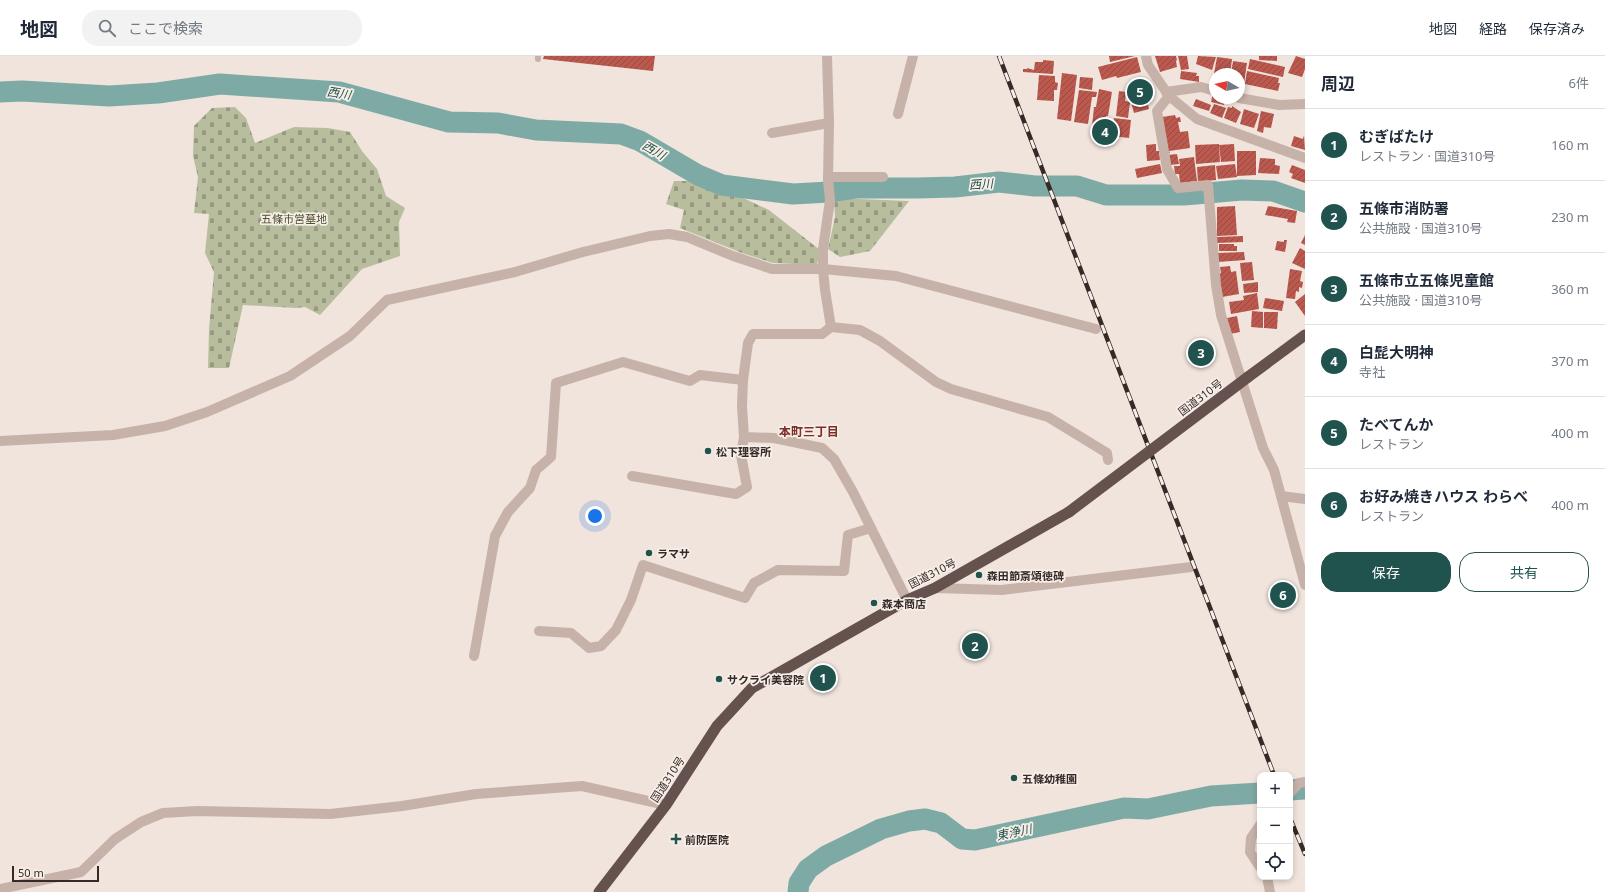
<!DOCTYPE html>
<html lang="ja">
<head>
<meta charset="utf-8">
<style>
  :root { --surface:#fff; --page:#f2f2f3; --text:#1f2937; --muted:#747a83; --line:#e0e1e3; --accent:#21534e }
  body { margin:0; font-family:"Noto Sans","Noto Sans JP",sans-serif; background:var(--page); color:var(--text) }
  .controls { position:absolute; right:12px; bottom:12px; display:grid; overflow:hidden; border-radius:8px; box-shadow:0 2px 6px #0003 }
  .controls button { width:36px; height:36px; display:grid; place-items:center; padding:0; border:0; border-bottom:1px solid var(--line); background:var(--surface); color:var(--text); font:20px sans-serif }
  .compass { position:absolute; left:1209px; top:12px; width:36px; height:36px; border-radius:50%; background:var(--surface); box-shadow:0 2px 6px #0003; rotate:279deg }
  .scale { position:absolute; left:12px; bottom:10px; width:87px; box-sizing:border-box; padding-left:4px; border:2px solid #352a28; border-top:0; font-size:11px; line-height:14px; white-space:nowrap; color:#352a28; -webkit-text-stroke:3px #f8eee8; paint-order:stroke }
  .you { position:absolute; left:595px; top:460px; width:14px; height:14px; margin:-10px; border:3px solid #fff; border-radius:50%; background:#1a73e8; box-shadow:0 0 0 6px #1a73e833 }
  .badge { display:grid; place-items:center; width:26px; height:26px; border-radius:50%; background:var(--accent); color:#fff; font-size:13px; font-weight:700 }
  .pin { position:absolute; translate:-50% -50%; border:2px solid #fff; box-shadow:0 1px 4px #0006 }
  .list { margin:0; padding:0; list-style:none }
  h2 { display:flex; justify-content:space-between; align-items:center; height:52px; margin:0; padding:0 16px; font-size:17px }
  h2 small { font-size:13px; font-weight:400; color:var(--muted) }
  .list li { display:grid; grid-template-columns:26px 1fr auto; gap:12px; align-items:center; box-sizing:border-box; height:72px; padding:0 16px; border-top:1px solid var(--line) }
  .list b { display:block; font-size:15px; white-space:nowrap }
  .list p { margin:0; font-size:13px; white-space:nowrap; color:var(--muted) }
  .list em { font-size:13px; font-style:normal; color:var(--muted) }
  .actions { display:flex; gap:8px; padding:12px 16px }
  .actions a { flex:1; padding:9px 0; border:1px solid var(--accent); border-radius:16px; text-align:center; font-size:14px; color:var(--accent) }
  .actions .main { background:var(--accent); color:#fff }
  .icon { flex:none; width:22px; height:22px; fill:none; stroke:currentColor; stroke-width:2; stroke-linecap:round; stroke-linejoin:round }
  .map { position:relative; flex:none; width:1305px; height:836px; overflow:hidden }
  header { display:flex; align-items:center; gap:24px; box-sizing:border-box; height:56px; padding:0 20px; background:var(--surface); border-bottom:1px solid var(--line) }
  header strong { font-size:19px }
  nav { display:flex; gap:22px; margin-inline-start:auto; font-size:14px }
  .search { width:280px; height:36px; background:var(--page); display:flex; align-items:center; gap:10px; box-sizing:border-box; padding:0 14px; border-radius:16px; color:var(--muted); font-size:15px }
  main { display:flex }
  aside { flex:1; background:var(--surface) }
  .map>svg:first-child { display:block }
  .cemetery { fill:url(#cemetery-stones) }
  .lines { fill:none; stroke-linecap:round; stroke-linejoin:round }
  .river { stroke:#7eaaa6; stroke-width:21 }
  .building { fill:url(#building-hatch) }
  .service { stroke:#c7b2a9; stroke-width:6 }
  .minor { stroke:#c7b2a9; stroke-width:10 }
  .trunk { stroke:#65524e; stroke-width:11 }
  .rail-casing { stroke:#352a28; stroke-width:4.5 }
  .rail { stroke:#f8eee8; stroke-width:3; stroke-dasharray:9; stroke-linecap:butt }
  .trunk-bridge { stroke:#65524e; stroke-width:11 }
  .poi-dot { fill:#21534e; stroke:#f8eee8; stroke-width:1.5 }
  .labels { text-anchor:middle; dominant-baseline:central; stroke-width:3.5; stroke-linejoin:round; paint-order:stroke }
  .park-label { font-size:11px; fill:#49512e; stroke:#f8eee8 }
  .street-label { font-size:11px; fill:#352a28; stroke:#f8eee8 }
  .poi-label { font-size:11px; font-weight:bold; fill:#352a28; stroke:#f8eee8; text-anchor:start }
  .water-label { font-size:12px; font-style:italic; fill:#21534e; stroke:#f8eee8 }
  .neighbourhood-label { font-size:12px; font-weight:bold; fill:#7d3028; stroke:#f8eee8 }
</style>
</head>
<body>
<header>
<strong>地図</strong>
<div class="search"><svg class="icon" aria-label="search" viewBox="0 0 24 24"><circle cx="10" cy="10" r="6"/><path d="M15 15l6 6"/></svg>ここで検索</div>
<nav><a>地図</a><a>経路</a><a>保存済み</a></nav>
</header>
<main>
<div class="map">
<svg width="1305" height="836" viewBox="0 0 1305 836">
  <defs>
    <pattern id="cemetery-stones" width="16" height="16" patternUnits="userSpaceOnUse"><rect width="16" height="16" fill="#b8bd9d"/><path d="M2 7V4a2 2 0 0 1 4 0v3zM10 15v-3a2 2 0 0 1 4 0v3z" fill="#969a80"/></pattern>
    <pattern id="building-hatch" width="6" height="6" patternUnits="userSpaceOnUse"><rect width="6" height="6" fill="#bb594f"/><path d="M-1 1l2-2M0 6l6-6M5 7l2-2" fill="none" stroke="#994a42"/></pattern>
  </defs>
  <rect width="100%" height="100%" fill="#f0e4dc"/>
  <g class="cemetery">
    <polygon points="235,51 246,62 255,87 294,71 328,72 350,76 362,95 377,113 386,140 405,152 399,166 400,200 362,213 320,259 305,251 296,252 243,249 229,312 208,312 209,273 214,216 205,197 209,158 194,157 198,121 193,100 194,70 212,52"/>
    <polygon points="674,125 691,125 724,133 769,154 820,194 817,209 773,207 742,197 680,172 684,154 666,148"/>
    <polygon points="834,142 909,145 870,195 840,201 828,193 835,161"/>
  </g>
  <g class="lines">
    <g class="river">
      <polyline points="0,36 22,35 109,40 158,37 220,28 339,36 449,66 498,67 536,74 621,78 640,85 698,119 722,129 793,138 829,136 855,132 918,132 955,131 999,126 1035,130 1077,130 1106,139 1184,139 1242,134 1273,135 1305,146"/>
      <polyline points="1290,734 1305,733"/>
      <polyline points="798,836 799,827 808,813 826,800 881,773 909,765 925,763 941,767 962,783 975,784 1124,752 1148,753 1211,740 1260,737"/>
    </g>
  </g>
  <g class="building">
    <polygon points="544,0 655,0 653,15 543,3"/>
    <polygon points="1109,0 1135,0 1110,6"/>
    <polygon points="1155,0 1176,0 1177,4 1176,5 1177,11 1160,16"/>
    <polygon points="1178,0 1187,0 1189,13 1181,14"/>
    <polygon points="1198,0 1216,1 1212,14 1196,8"/>
    <polygon points="1259,0 1277,0 1277,5 1259,4"/>
    <polygon points="1296,0 1305,3 1305,13 1302,21 1288,17"/>
    <polygon points="1137,1 1141,16 1117,22 1116,20 1102,24 1098,11"/>
    <polygon points="1217,1 1232,3 1230,18 1214,18"/>
    <polygon points="1250,3 1285,11 1283,21 1248,13"/>
    <polygon points="1043,4 1054,5 1053,18 1023,16 1023,13 1027,13 1027,12 1034,14 1035,6 1043,6"/>
    <polygon points="1233,5 1247,7 1244,27 1239,26 1239,18 1231,18"/>
    <polygon points="1181,15 1197,17 1196,20 1199,20 1199,26 1180,23"/>
    <polygon points="1247,15 1279,22 1278,27 1280,27 1278,35 1245,28"/>
    <polygon points="1062,17 1077,19 1071,65 1057,63"/>
    <polygon points="1039,19 1055,20 1055,26 1058,27 1057,34 1054,34 1054,45 1037,44"/>
    <polygon points="1080,21 1093,22 1092,34 1079,32"/>
    <polygon points="1143,27 1149,53 1134,57 1127,31"/>
    <polygon points="1099,33 1112,36 1108,60 1106,60 1105,65 1108,65 1107,72 1092,70 1094,51 1096,51"/>
    <polygon points="1079,34 1097,36 1096,41 1092,41 1088,68 1074,66"/>
    <polygon points="1119,35 1126,36 1125,45 1130,46 1128,62 1116,60"/>
    <polygon points="1213,37 1215,37 1215,42 1226,42 1224,49 1211,46"/>
    <polygon points="1196,43 1211,49 1209,55 1193,50"/>
    <polygon points="1214,48 1226,52 1222,62 1210,57"/>
    <polygon points="1232,50 1241,56 1236,67 1224,62 1228,51 1232,52"/>
    <polygon points="1244,53 1259,58 1254,72 1240,68"/>
    <polygon points="1261,55 1274,58 1271,72 1264,71 1263,77 1257,75"/>
    <polygon points="1175,59 1176,62 1180,61 1181,66 1178,66 1180,76 1188,75 1190,92 1169,95 1170,97 1167,97 1162,61"/>
    <polygon points="1114,62 1131,64 1129,82 1112,80"/>
    <polygon points="1304,79 1305,94 1291,90 1294,80 1303,83"/>
    <polygon points="1156,88 1156,95 1159,95 1160,104 1147,105 1146,89"/>
    <polygon points="1219,88 1220,106 1196,108 1195,89"/>
    <polygon points="1234,88 1235,105 1221,106 1219,89"/>
    <polygon points="1237,95 1256,95 1256,119 1237,120"/>
    <polygon points="1177,98 1179,108 1170,109 1168,99"/>
    <polygon points="1194,101 1197,125 1180,127 1179,118 1175,118 1174,110 1180,110 1179,103"/>
    <polygon points="1260,102 1275,103 1275,109 1280,110 1279,118 1258,117"/>
    <polygon points="1160,108 1162,117 1137,122 1135,113"/>
    <polygon points="1235,108 1237,121 1218,123 1216,110"/>
    <polygon points="1215,109 1216,124 1198,126 1197,111"/>
    <polygon points="1292,109 1305,114 1305,127 1291,122 1293,118 1289,116"/>
    <polygon points="1235,150 1237,179 1217,180 1217,151"/>
    <polygon points="1268,150 1297,155 1295,167 1287,166 1288,163 1265,159"/>
    <polygon points="1305,179 1305,189 1301,187"/>
    <polygon points="1243,180 1243,186 1217,187 1217,181"/>
    <polygon points="1284,184 1287,184 1285,196 1275,194 1277,185 1284,186"/>
    <polygon points="1219,188 1234,188 1234,190 1237,190 1237,195 1219,195"/>
    <polygon points="1300,192 1305,195 1305,213 1292,207"/>
    <polygon points="1244,196 1245,204 1218,206 1218,197"/>
    <polygon points="1252,206 1254,224 1242,225 1240,207"/>
    <polygon points="1230,210 1231,216 1236,215 1239,238 1222,241 1218,218 1221,217 1220,211"/>
    <polygon points="1290,213 1302,215 1300,225 1303,226 1302,232 1299,231 1299,236 1296,235 1295,243 1286,242"/>
    <polygon points="1258,226 1258,236 1244,237 1243,228"/>
    <polygon points="1257,237 1259,253 1231,258 1229,246 1244,244 1243,240"/>
    <polygon points="1305,238 1305,260 1295,246"/>
    <polygon points="1265,242 1284,245 1282,255 1263,252"/>
    <polygon points="1252,255 1263,256 1263,272 1251,271"/>
    <polygon points="1264,256 1278,256 1277,273 1264,272"/>
    <polygon points="1237,260 1240,276 1230,278 1227,262"/>
  </g>
  <g class="lines">
    <polyline class="service" points="538,3 538,0"/>
    <g class="minor">
      <polyline points="827,0 829,67 828,124 830,144 823,193 823,213 825,234 831,271"/>
      <polyline points="1146,0 1148,9 1169,40 1197,63 1305,102"/>
      <polyline points="1166,36 1201,31 1215,35"/>
      <polyline points="1169,40 1157,55 1167,113 1178,132 1208,129 1216,229 1221,259 1263,392 1274,414 1305,529"/>
      <polyline points="1239,42 1279,49 1305,48"/>
      <polyline points="898,58 913,0"/>
      <polyline points="772,77 829,67"/>
      <polyline points="828,121 883,121"/>
      <polyline points="0,385 113,379 165,370 207,356 290,320 350,280 387,244 515,216 583,196 650,180 669,178 687,181 733,200 772,213 823,213 896,220 1096,273"/>
      <polyline points="632,420 736,438 747,431 741,399 744,381"/>
      <polyline points="1281,440 1305,443"/>
      <polyline points="935,532 1002,534 1191,511"/>
      <polyline points="907,544 853,436 834,403 822,392 774,382 744,381 742,350 743,324 748,287 753,278 822,278 831,271 860,274 880,285 936,326 951,333 1048,361 1107,397 1108,404"/>
      <polyline points="539,575 571,577 589,592 601,590 616,574 631,544 643,509 745,542 754,527 778,514 844,515 848,479 871,472"/>
      <polyline points="474,600 495,480 508,456 530,432 536,414 551,401 556,327 623,306 690,325 700,319 743,324"/>
      <polyline points="1290,737 1299,727 1305,726"/>
      <polyline points="1260,769 1251,782 1250,796 1260,811"/>
      <polyline points="1267,821 1270,836"/>
      <polyline points="0,833 81,816 115,783 141,766 163,757 197,755 330,758 402,750 476,738 582,730 666,749"/>
    </g>
    <g class="trunk">
      <polyline points="1248,321 1305,279"/>
      <polyline points="599,836 666,749 717,670 752,632 907,544 935,532 1069,456"/>
    </g>
    <g class="rail-casing">
      <g id="rail">
        <polyline points="999,0 1274,719"/>
        <polyline points="1290,762 1305,798"/>
      </g>
    </g>
    <use href="#rail" class="rail"/>
    <polyline class="trunk-bridge" points="1069,456 1248,321"/>
  </g>
  <g class="poi-dot">
    <circle cx="708" cy="395" r="4"/>
    <circle cx="649" cy="497" r="4"/>
    <circle cx="979" cy="519" r="4"/>
    <circle cx="874" cy="547" r="4"/>
    <circle cx="719" cy="623" r="4"/>
    <circle cx="1014" cy="722" r="4"/>
    <path d="M674 777h4v4h4v4h-4v4h-4v-4h-4v-4h4z"/>
  </g>
  <g class="labels">
    <g class="park-label">
      <text x="294" y="162">五條市営墓地</text>
    </g>
    <g class="street-label">
      <text transform="translate(1200 341) rotate(-37)">国道310号</text>
      <text transform="translate(932 517) rotate(-27)">国道310号</text>
      <text transform="translate(667 723) rotate(-57)">国道310号</text>
    </g>
    <g class="poi-label">
      <text x="716" y="395">松下理容所</text>
      <text x="657" y="497">ラマサ</text>
      <text x="987" y="519">森田節斎頌徳碑</text>
      <text x="882" y="547">森本商店</text>
      <text x="727" y="623">サクライ美容院</text>
      <text x="1022" y="722">五條幼稚園</text>
      <text x="685" y="783">前防医院</text>
    </g>
    <g class="water-label">
      <text transform="translate(339 37) rotate(9)">西川</text>
      <text transform="translate(654 94) rotate(30)">西川</text>
      <text transform="translate(981 128) rotate(-4)">西川</text>
      <text transform="translate(1014 776) rotate(-12)">東浄川</text>
    </g>
    <g class="neighbourhood-label">
      <text x="809" y="375">本町三丁目</text>
    </g>
  </g>
</svg>
<div class="controls">
<button>+</button>
<button>−</button>
<button><svg class="icon" aria-label="locate" viewBox="0 0 24 24"><circle cx="12" cy="12" r="6"/><path d="M12 2v4M12 18v4M2 12h4M18 12h4"/></svg></button>
</div>
<svg class="compass" viewBox="-18 -18 36 36"><path d="M0-13l5 13h-10z" fill="#e53935"/><path d="M0 13l5-13h-10z" fill="#747a83"/></svg>
<div class="scale">50 m</div>
<div class="you"></div>
<div class="pin badge" style="left:823px;top:622px">1</div>
<div class="pin badge" style="left:975px;top:590px">2</div>
<div class="pin badge" style="left:1201px;top:297px">3</div>
<div class="pin badge" style="left:1105px;top:76px">4</div>
<div class="pin badge" style="left:1140px;top:36px">5</div>
<div class="pin badge" style="left:1283px;top:539px">6</div>
</div>
<aside>
<h2>周辺<small>6件</small></h2>
<ul class="list">
<li><span class="badge">1</span><div><b>むぎばたけ</b><p>レストラン · 国道310号</p></div><em>160 m</em></li>
<li><span class="badge">2</span><div><b>五條市消防署</b><p>公共施設 · 国道310号</p></div><em>230 m</em></li>
<li><span class="badge">3</span><div><b>五條市立五條児童館</b><p>公共施設 · 国道310号</p></div><em>360 m</em></li>
<li><span class="badge">4</span><div><b>白髭大明神</b><p>寺社</p></div><em>370 m</em></li>
<li><span class="badge">5</span><div><b>たべてんか</b><p>レストラン</p></div><em>400 m</em></li>
<li><span class="badge">6</span><div><b>お好み焼きハウス わらべ</b><p>レストラン</p></div><em>400 m</em></li>
</ul>
<div class="actions"><a class="main">保存</a><a>共有</a></div>
</aside>
</main>
</body>
</html>
